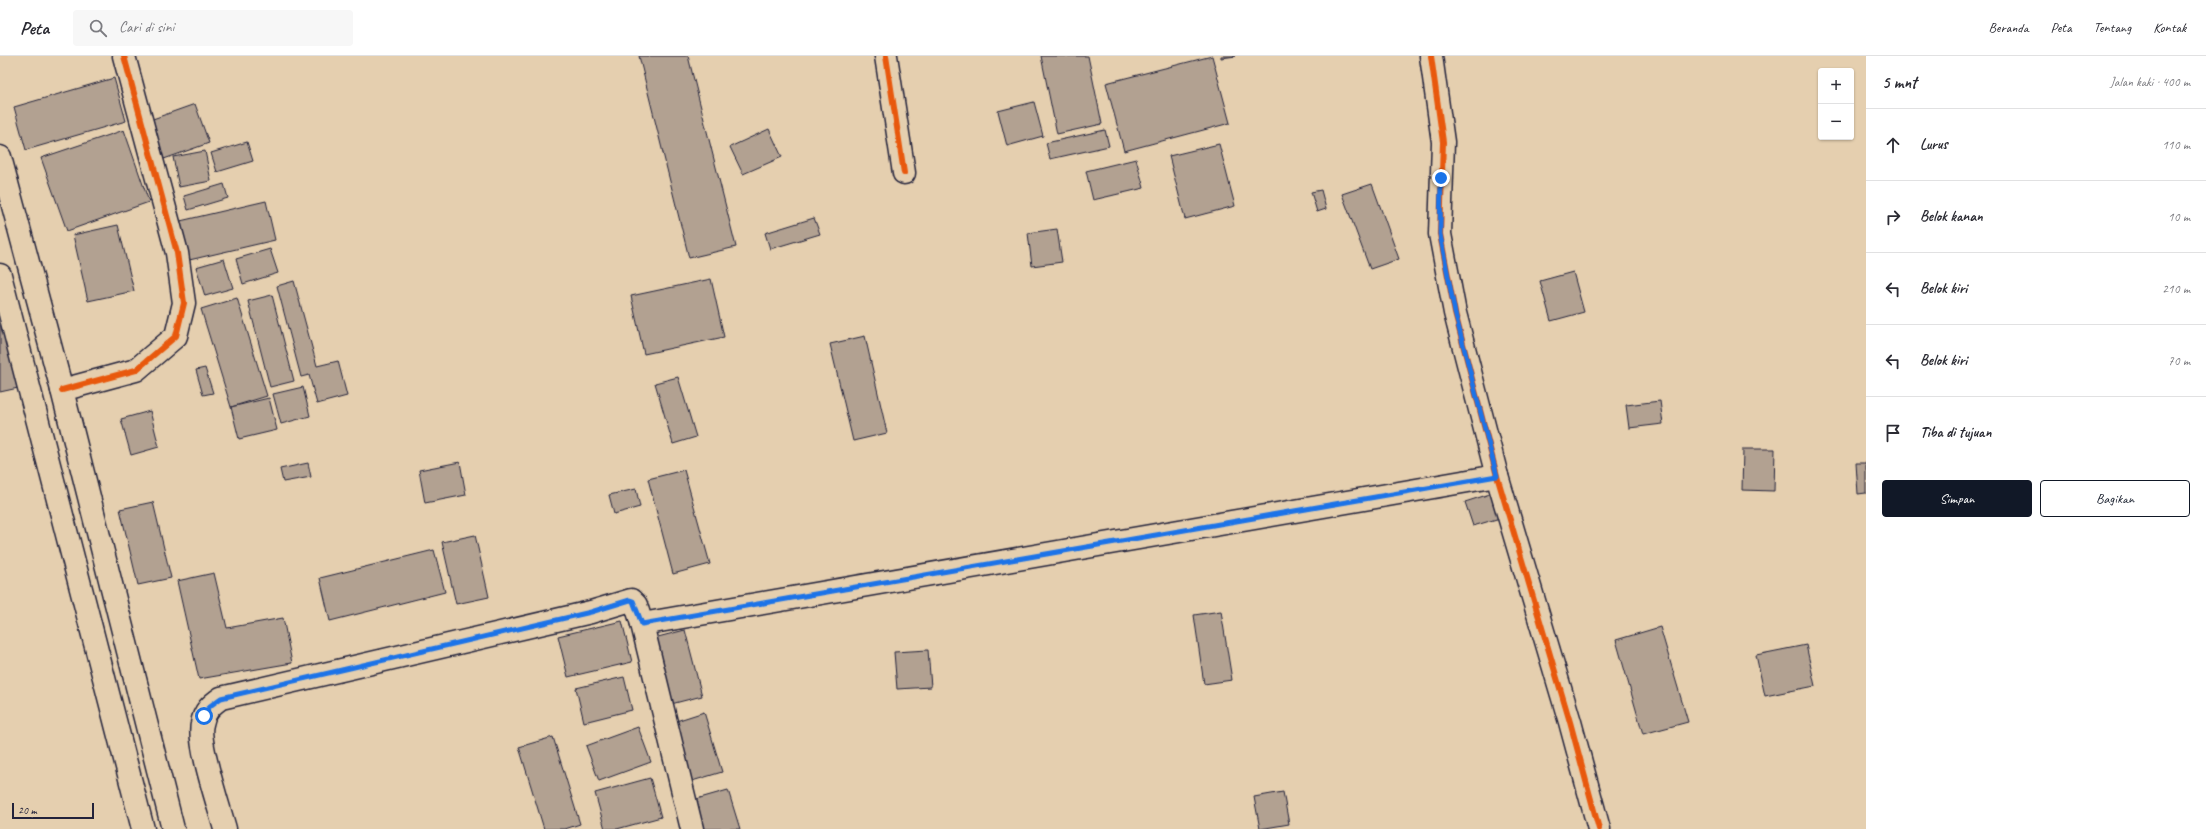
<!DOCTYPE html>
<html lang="id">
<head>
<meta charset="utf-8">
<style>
  :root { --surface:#fff; --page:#f7f7f7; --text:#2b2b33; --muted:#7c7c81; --line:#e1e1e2; --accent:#111827 }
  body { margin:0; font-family:Caveat,sans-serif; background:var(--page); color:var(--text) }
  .controls { position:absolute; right:12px; top:12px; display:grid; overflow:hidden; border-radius:4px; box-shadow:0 1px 3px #0004 }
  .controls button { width:36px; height:36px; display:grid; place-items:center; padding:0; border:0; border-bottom:1px solid var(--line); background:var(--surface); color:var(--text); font:20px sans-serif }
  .scale { position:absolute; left:12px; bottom:10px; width:82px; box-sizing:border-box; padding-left:4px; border:2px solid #22223b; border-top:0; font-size:11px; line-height:14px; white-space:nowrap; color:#22223b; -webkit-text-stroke:3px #e5cfaf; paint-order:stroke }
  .stop { position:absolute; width:12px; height:12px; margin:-9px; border:3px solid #1a73e8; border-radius:50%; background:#fff }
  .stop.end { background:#1a73e8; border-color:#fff; box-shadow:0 1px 4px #0008 }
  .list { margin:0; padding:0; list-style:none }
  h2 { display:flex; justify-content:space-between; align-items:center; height:52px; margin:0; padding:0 16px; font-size:17px }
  h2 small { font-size:13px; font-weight:400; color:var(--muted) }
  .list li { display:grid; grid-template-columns:26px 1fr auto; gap:12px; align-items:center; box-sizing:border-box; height:72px; padding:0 16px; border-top:1px solid var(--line) }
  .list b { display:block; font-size:15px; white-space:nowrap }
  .list em { font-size:13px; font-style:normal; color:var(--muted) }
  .actions { display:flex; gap:8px; padding:12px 16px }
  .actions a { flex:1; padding:9px 0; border:1px solid var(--accent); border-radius:4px; text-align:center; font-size:14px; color:var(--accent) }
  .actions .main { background:var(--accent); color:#fff }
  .icon { flex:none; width:22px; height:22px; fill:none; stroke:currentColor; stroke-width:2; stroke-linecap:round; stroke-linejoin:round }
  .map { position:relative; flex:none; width:1866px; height:773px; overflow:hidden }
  header { display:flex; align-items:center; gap:24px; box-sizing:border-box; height:56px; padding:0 20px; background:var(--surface); border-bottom:1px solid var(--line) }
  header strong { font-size:19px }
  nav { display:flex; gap:22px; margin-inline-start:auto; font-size:14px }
  .search { width:280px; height:36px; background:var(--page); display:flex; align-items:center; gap:10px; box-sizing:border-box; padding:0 14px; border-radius:4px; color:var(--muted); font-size:15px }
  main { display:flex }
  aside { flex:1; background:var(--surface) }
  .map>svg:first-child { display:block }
  .building { fill:#b2a191; stroke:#22223b }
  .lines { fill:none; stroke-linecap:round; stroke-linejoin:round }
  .minor-casing { stroke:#22223b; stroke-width:25 }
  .major-casing { stroke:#22223b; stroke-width:25 }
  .minor { stroke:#e5cfaf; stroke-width:22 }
  .major { stroke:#e5cfaf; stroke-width:22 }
  .cycleway-casing { stroke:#e5cfaf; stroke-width:8 }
  .cycleway { stroke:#e8590c; stroke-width:6 }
  .route { stroke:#1a73e8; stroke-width:5 }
</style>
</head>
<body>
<header>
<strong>Peta</strong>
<div class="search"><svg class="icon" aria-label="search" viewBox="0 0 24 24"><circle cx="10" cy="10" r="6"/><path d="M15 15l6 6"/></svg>Cari di sini</div>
<nav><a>Beranda</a><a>Peta</a><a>Tentang</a><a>Kontak</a></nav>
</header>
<main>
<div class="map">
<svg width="1866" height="773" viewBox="0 0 1866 773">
  <rect width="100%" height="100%" fill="#e5cfaf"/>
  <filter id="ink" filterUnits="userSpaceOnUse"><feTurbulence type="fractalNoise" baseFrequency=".025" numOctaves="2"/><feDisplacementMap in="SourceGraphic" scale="8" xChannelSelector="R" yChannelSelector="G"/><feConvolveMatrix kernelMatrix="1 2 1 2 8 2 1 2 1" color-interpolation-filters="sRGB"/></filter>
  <g filter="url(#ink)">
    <g class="building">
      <polygon points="639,0 688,0 736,191 689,202"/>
      <polygon points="1041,0 1088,0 1102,68 1057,78"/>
      <polygon points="1212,0 1230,67 1124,95 1106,27"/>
      <polygon points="1221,0 1236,0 1221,2"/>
      <polygon points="114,22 126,65 26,94 14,51"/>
      <polygon points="1034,46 1043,80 1007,90 998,55"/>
      <polygon points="195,48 209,87 164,103 150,64"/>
      <polygon points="769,73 782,101 743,118 730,91"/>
      <polygon points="124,74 149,146 67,175 41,102"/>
      <polygon points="1105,74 1109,90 1050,103 1046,87"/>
      <polygon points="247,86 253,105 217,116 211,97"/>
      <polygon points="1219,88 1235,150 1185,163 1169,100"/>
      <polygon points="205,95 211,125 179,131 173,101"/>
      <polygon points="1136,103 1144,132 1093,144 1086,115"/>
      <polygon points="224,128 228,142 188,154 184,140"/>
      <polygon points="1372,128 1399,203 1370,213 1342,138"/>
      <polygon points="1321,134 1326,153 1317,156 1311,136"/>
      <polygon points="266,145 275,184 185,205 176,166"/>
      <polygon points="814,162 820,178 770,193 765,177"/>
      <polygon points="118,169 134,235 88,245 73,179"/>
      <polygon points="1057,173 1062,206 1032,210 1028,177"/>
      <polygon points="270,193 278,217 243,228 236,203"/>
      <polygon points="224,203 233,232 205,240 196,211"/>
      <polygon points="1573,216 1584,256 1551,265 1540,225"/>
      <polygon points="711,223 724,281 644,298 631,240"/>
      <polygon points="294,225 317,310 338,305 347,340 317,348 309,319 301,321 277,230"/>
      <polygon points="272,239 294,325 270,331 248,245"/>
      <polygon points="237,242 267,340 231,351 201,253"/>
      <polygon points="0,269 2,269 18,332 0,336"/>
      <polygon points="865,280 887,377 853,385 830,288"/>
      <polygon points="205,312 213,337 203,339 196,314"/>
      <polygon points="678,321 696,381 673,388 655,327"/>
      <polygon points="303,331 310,360 281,368 273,338"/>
      <polygon points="269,342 277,374 239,383 231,351"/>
      <polygon points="1660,345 1663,368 1629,372 1626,349"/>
      <polygon points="150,355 159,391 131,399 121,363"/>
      <polygon points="1743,393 1775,393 1774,435 1742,434"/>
      <polygon points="460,406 466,439 425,447 419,414"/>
      <polygon points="308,407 311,421 283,426 280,413"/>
      <polygon points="1856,407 1866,407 1866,437 1858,438"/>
      <polygon points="684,414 710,508 673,518 648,423"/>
      <polygon points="636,433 640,451 614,458 609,439"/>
      <polygon points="1493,437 1500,462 1473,470 1465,446"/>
      <polygon points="153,446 171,522 138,529 120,453"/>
      <polygon points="475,479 489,541 456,548 442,486"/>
      <polygon points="434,494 445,536 330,565 320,522"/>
      <polygon points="214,517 227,572 283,562 292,607 199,623 177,525"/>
      <polygon points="1221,555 1232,624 1204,628 1194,559"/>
      <polygon points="622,565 632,606 568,621 558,580"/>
      <polygon points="1660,571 1688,666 1643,678 1616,584"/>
      <polygon points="685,574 702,640 671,648 654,582"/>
      <polygon points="1806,589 1815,630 1765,640 1756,599"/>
      <polygon points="928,594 931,631 897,633 894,596"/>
      <polygon points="624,621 632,654 584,666 576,632"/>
      <polygon points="704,656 722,716 692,725 673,666"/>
      <polygon points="638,671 651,706 599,725 586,690"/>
      <polygon points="553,681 580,768 565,773 544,773 519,691"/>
      <polygon points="650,722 661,761 617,773 605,773 595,737"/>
      <polygon points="728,734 740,773 702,773 693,744"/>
      <polygon points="1283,736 1289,768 1260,773 1254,741"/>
    </g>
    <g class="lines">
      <g class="minor-casing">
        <g id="minor">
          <polyline points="886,0 904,117"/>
          <polyline points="1431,0 1443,86 1440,178 1455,257 1497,420 1570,666 1599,773"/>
          <polyline points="62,334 136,314 176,280 184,247 177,197 124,0"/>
          <polyline points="642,568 1497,420"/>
          <path d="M225,773C219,751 197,686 202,668C204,655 211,649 221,642L591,556L631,544L636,549L642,568L692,773"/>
        </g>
      </g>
      <g class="major-casing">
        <g id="major">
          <polyline points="0,101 62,334 173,773"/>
          <polyline points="0,219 143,773"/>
        </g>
      </g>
      <use href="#minor" class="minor"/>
      <use href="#major" class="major"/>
      <g class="cycleway-casing">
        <g id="cycleway">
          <polyline points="886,0 904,117"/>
          <polyline points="1431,0 1443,86 1440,178 1455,257 1497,420 1570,666 1599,773"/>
          <polyline points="62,334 136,314 176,280 184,247 177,197 124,0"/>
        </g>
      </g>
      <use href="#cycleway" class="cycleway"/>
    </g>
  </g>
  <g class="lines" filter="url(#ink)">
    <polyline class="route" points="204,660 210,650 221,642 591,556 630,544 633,545 642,568 1497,420 1455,257 1440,178 1441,122"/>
  </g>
</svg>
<div class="controls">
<button>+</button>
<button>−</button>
</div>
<div class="scale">20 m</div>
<div class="stop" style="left:204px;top:660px"></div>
<div class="stop end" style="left:1441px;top:122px"></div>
</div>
<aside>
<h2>5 mnt<small>Jalan kaki · 400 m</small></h2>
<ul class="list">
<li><svg class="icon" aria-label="ahead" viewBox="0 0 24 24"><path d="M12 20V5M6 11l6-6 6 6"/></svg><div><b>Lurus</b></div><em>110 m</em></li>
<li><svg class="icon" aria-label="right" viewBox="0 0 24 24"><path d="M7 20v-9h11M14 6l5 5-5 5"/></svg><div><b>Belok kanan</b></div><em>10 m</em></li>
<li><svg class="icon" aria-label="left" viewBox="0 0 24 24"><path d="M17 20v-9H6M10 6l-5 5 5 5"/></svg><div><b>Belok kiri</b></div><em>210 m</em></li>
<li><svg class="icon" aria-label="left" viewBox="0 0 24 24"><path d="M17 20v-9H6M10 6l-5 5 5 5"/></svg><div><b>Belok kiri</b></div><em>70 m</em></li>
<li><svg class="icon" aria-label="arrive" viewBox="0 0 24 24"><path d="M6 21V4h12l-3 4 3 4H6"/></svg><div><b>Tiba di tujuan</b></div></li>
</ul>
<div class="actions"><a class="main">Simpan</a><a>Bagikan</a></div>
</aside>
</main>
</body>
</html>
